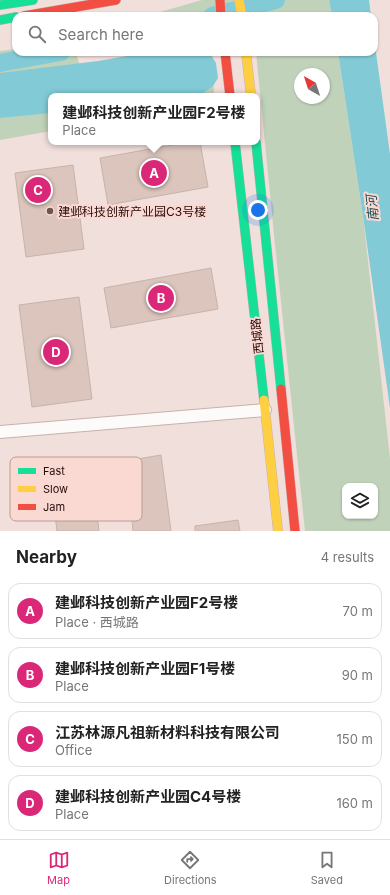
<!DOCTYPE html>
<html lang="en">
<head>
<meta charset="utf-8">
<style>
  :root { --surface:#fff; --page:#f2f2f2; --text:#222; --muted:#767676; --line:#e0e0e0; --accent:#db2777 }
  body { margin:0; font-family:Inter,"Noto Sans SC",sans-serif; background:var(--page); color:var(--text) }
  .controls { position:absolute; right:12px; bottom:12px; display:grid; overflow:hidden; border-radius:8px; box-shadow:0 1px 3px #0004 }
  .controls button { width:36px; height:36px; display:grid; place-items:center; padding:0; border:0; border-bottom:1px solid var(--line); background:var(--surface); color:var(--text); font:20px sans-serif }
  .compass { position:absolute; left:294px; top:68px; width:36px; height:36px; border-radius:50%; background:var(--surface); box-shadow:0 1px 3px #0004; rotate:321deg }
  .you { position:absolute; left:258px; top:210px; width:14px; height:14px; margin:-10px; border:3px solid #fff; border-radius:50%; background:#1a73e8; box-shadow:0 0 0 6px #1a73e833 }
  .badge { display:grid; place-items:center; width:26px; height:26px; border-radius:50%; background:var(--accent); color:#fff; font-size:13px; font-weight:700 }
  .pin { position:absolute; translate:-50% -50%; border:2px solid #fff; box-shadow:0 1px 4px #0006 }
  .popup { position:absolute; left:48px; top:93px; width:212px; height:52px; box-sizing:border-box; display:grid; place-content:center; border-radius:8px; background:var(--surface); filter:drop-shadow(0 1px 3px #0005); font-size:13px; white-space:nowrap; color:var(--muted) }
  .popup b { font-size:15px; color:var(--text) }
  .popup::after { content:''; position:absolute; left:50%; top:100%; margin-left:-8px; border:8px solid transparent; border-top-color:var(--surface) }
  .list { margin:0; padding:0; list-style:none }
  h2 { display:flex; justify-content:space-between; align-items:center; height:52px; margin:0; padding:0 16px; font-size:17px }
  h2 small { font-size:13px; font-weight:400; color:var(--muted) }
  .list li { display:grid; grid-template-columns:26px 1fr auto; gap:12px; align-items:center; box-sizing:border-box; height:56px; margin:0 8px 8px; padding:0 8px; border:1px solid var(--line); border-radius:12px }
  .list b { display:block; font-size:15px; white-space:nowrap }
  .list p { margin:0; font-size:13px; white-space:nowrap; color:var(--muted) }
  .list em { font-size:13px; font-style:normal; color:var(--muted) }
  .icon { flex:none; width:22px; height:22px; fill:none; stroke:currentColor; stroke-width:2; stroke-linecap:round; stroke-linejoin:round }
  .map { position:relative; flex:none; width:390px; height:531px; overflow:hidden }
  .search { position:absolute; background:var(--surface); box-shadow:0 1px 3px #0004; left:12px; right:12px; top:12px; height:44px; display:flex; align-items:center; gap:10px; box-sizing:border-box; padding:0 14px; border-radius:12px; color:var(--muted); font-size:15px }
  .sheet { height:308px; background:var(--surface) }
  nav { display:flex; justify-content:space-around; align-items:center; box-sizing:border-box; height:56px; border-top:1px solid var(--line); background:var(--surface); font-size:11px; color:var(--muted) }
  nav a { display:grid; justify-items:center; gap:2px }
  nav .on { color:var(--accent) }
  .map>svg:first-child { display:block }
  .green { fill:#c0d3ba; fill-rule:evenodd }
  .water { fill:#82cbd6 }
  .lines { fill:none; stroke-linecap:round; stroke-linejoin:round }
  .stream { stroke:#82cbd6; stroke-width:3 }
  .river { stroke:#82cbd6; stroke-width:18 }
  .building { fill:#dbc5bc; stroke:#c8b3aa }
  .street-casing { stroke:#c7b1ae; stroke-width:14 }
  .fast-casing { stroke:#c7b1ae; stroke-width:10 }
  .slow-casing { stroke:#c7b1ae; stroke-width:10 }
  .jam-casing { stroke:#c7b1ae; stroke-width:10 }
  .street { stroke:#fdfafa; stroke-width:12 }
  .fast { stroke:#16e098; stroke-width:9 }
  .slow { stroke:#ffcf43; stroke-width:9 }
  .jam { stroke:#f24e42; stroke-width:9 }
  .poi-dot { fill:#6e5552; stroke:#fad9d3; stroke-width:1.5 }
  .labels { text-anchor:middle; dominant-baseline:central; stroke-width:4; stroke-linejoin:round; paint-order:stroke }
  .poi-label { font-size:12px; fill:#270b08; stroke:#fad9d3; text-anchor:start }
  .street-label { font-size:12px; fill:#270b08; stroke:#fad9d3 }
  .water-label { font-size:13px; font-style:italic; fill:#194b52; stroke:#fad9d3 }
  .key { fill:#fad9d3; stroke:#bb9b96; stroke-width:1 }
  .key-label { font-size:11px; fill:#270b08 }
</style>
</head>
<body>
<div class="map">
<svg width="390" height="531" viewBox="0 0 390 531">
  <rect width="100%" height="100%" fill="#f1dfdc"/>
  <g class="green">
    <polygon points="202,0 329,0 332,16 160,16 160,12"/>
    <polygon points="16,49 16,52 76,52 87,94 162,52 212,52 214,96 51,96 51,131 0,140 0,51"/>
    <path d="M256,52H338L363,216L390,458V531H305L274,235ZM300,74H324V98H300ZM345,486H375V516H345Z"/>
  </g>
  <g class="water">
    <polygon points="329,0 369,0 371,16 332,16"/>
    <polygon points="374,38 390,154 390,408 363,216 338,52 374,52"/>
    <polygon points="150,52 205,52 211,55 216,63 218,78 213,86 199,96 51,96 51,113 0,118 0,73 98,61"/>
  </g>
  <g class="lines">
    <polyline class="stream" points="153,16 153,14"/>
    <g class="river">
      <polyline points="212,16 276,0"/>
      <polyline points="0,63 61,52"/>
    </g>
  </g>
  <g class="building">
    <polygon points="189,142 200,142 208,187 108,205 100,158"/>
    <polygon points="73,165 84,249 26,257 15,173"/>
    <polygon points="211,268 218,309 111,328 104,288"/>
    <polygon points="79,297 92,399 32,407 19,305"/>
    <polygon points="161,455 171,531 133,531 130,500 96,505 99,531 57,531 50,473 91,467"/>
    <polygon points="238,520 240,531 195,531 195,526"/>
  </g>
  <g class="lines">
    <g class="street-casing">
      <polyline id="street" points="0,432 265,410"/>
    </g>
    <g class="fast-casing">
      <g id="fast">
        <polyline points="0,5 33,0"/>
        <polyline points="0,20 16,17"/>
        <polyline points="235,142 264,400"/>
        <polyline points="256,142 281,389"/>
      </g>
    </g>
    <g class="slow-casing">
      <g id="slow">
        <polyline points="239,0 242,16"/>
        <polyline points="246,52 251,96"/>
        <polyline points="264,400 278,531"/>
      </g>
    </g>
    <g class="jam-casing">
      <g id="jam">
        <polyline points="220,0 221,16"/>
        <polyline points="24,16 116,0"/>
        <polyline points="225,52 230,96"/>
        <polyline points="281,389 295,531"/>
      </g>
    </g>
    <use href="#street" class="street"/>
    <use href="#fast" class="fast"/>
    <use href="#slow" class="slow"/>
    <use href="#jam" class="jam"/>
  </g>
  <circle class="poi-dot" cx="50" cy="211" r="4"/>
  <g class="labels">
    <g class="poi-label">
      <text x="58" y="211">建邺科技创新产业园C3号楼</text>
    </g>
    <g class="street-label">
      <text transform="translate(257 336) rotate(-96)">西城路</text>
    </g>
    <g class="water-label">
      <text transform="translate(372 208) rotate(-96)">南河</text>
    </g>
  </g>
  <rect x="10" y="457" width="132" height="64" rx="6" class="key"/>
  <rect x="18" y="468" width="18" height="6" fill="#16e098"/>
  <rect x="18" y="486" width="18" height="6" fill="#ffcf43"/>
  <rect x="18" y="504" width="18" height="6" fill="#f24e42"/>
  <g class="key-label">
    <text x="43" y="475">Fast</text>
    <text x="43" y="493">Slow</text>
    <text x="43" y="511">Jam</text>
  </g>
</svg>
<div class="controls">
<button><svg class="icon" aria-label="layers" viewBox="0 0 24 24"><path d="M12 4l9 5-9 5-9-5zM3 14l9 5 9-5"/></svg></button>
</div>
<svg class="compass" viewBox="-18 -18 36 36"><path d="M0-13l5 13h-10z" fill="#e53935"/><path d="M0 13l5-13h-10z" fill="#767676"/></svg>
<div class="you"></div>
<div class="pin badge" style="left:154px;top:173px">A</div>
<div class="popup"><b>建邺科技创新产业园F2号楼</b>Place</div>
<div class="pin badge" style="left:161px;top:298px">B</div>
<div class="pin badge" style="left:38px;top:190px">C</div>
<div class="pin badge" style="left:56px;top:352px">D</div>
<div class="search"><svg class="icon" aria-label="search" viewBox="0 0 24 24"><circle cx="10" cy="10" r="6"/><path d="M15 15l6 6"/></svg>Search here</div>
</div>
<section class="sheet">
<h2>Nearby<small>4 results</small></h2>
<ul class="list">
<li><span class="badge">A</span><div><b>建邺科技创新产业园F2号楼</b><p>Place · 西城路</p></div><em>70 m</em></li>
<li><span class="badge">B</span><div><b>建邺科技创新产业园F1号楼</b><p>Place</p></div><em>90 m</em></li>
<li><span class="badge">C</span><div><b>江苏林源凡祖新材料科技有限公司</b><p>Office</p></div><em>150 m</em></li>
<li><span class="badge">D</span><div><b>建邺科技创新产业园C4号楼</b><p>Place</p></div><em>160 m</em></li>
</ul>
</section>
<nav>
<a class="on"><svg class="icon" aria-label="map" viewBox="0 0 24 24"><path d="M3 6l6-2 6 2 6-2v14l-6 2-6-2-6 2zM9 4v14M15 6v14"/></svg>Map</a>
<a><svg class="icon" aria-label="directions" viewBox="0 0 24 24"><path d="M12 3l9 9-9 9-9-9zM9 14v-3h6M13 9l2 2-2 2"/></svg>Directions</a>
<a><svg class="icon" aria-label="saved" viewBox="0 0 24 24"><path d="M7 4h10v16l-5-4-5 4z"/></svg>Saved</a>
</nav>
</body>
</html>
